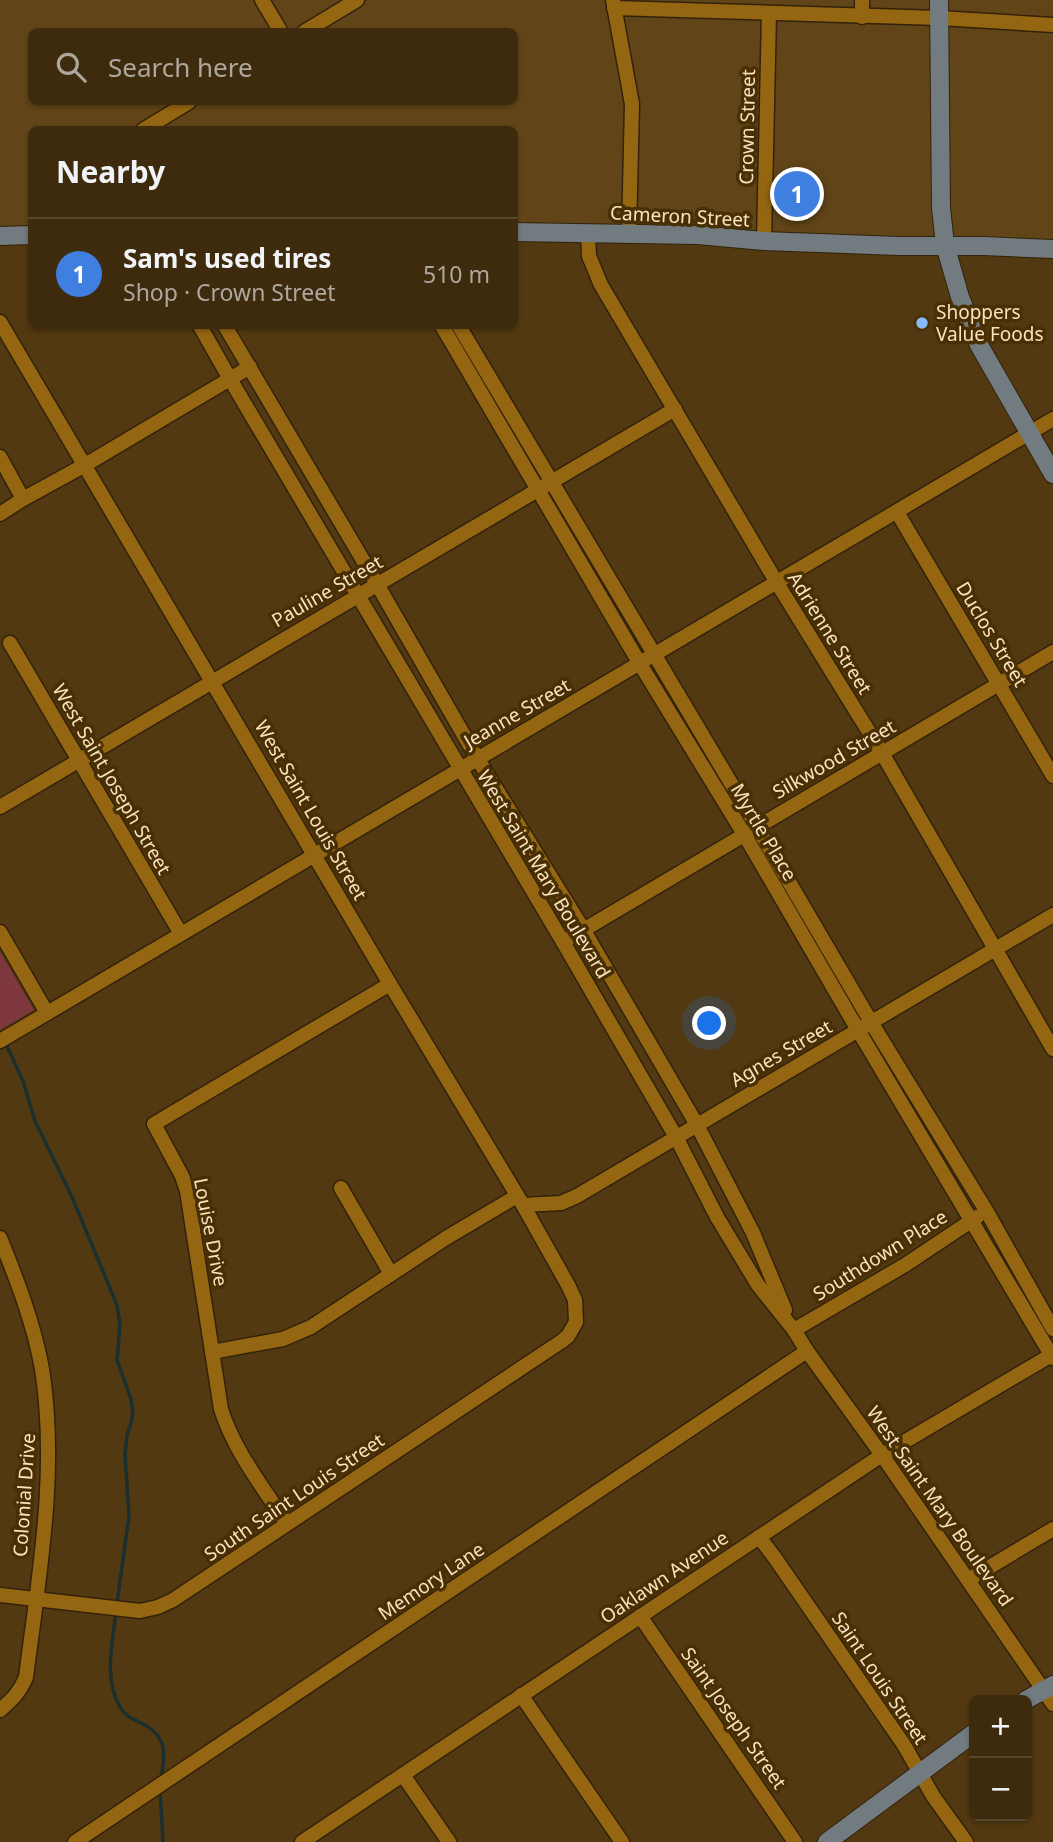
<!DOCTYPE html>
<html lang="en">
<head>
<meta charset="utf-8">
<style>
  :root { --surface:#3e2b0d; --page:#49371b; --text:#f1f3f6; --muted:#ada79d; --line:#57472e; --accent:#88bbfc }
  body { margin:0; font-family:"Noto Sans",sans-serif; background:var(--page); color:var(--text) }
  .controls { position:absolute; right:21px; bottom:21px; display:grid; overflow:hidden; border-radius:10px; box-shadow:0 2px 5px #0004 }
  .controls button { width:63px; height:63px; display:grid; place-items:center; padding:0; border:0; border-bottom:2px solid var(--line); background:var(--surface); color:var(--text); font:35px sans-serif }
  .you { position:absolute; left:710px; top:1024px; width:24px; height:24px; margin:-18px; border:5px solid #fff; border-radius:50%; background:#1a73e8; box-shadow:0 0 0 10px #1a73e833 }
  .badge { display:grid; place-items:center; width:46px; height:46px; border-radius:50%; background:var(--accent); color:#fff; font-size:23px; font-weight:700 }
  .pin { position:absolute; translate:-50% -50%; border:4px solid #fff; box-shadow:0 2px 7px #0006 }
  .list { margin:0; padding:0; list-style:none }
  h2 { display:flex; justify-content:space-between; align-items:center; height:91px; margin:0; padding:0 28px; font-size:30px }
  h2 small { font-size:23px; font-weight:400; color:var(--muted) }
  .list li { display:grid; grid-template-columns:46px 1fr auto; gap:21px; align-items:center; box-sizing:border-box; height:112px; padding:0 28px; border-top:2px solid var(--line) }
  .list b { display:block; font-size:26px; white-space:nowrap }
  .list p { margin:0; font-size:23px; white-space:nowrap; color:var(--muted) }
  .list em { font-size:23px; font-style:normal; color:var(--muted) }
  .icon { flex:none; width:38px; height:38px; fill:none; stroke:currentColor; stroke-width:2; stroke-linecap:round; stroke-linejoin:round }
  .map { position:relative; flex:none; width:1053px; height:1842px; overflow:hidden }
  .search { position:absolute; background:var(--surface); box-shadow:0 2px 5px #0004; left:28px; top:28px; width:490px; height:77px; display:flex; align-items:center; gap:18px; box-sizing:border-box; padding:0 24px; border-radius:10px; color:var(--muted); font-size:26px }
  .panel { position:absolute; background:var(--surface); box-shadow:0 2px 5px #0004; left:28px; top:126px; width:490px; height:203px; border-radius:10px }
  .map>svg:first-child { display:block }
  .built { fill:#614518; fill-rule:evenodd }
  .green { fill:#7f373f }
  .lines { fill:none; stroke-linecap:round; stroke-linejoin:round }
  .stream { stroke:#1a2f2e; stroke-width:3.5 }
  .minor-casing { stroke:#32220a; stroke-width:17 }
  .major-casing { stroke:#32220a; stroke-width:20 }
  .minor { stroke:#956612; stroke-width:14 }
  .major { stroke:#727c80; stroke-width:18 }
  .poi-dot { fill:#88bbfc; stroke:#482f04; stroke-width:2.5 }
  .labels { text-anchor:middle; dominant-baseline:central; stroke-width:7; stroke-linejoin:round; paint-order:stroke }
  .street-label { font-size:19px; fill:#fbe1be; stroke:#482f04 }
  .poi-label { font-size:19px; fill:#fbe1be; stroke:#482f04; text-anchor:start }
</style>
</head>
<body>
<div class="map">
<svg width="1053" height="1842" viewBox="0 0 1053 1842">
  <rect width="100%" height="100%" fill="#533911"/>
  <path class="built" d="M0,0H1053V243L515,235L514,130H32L31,228H0ZM32,32H514V102H32Z"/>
  <polygon class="green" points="0,952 34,1010 0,1030"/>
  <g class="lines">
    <g class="stream">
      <polyline points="6,1044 23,1081 35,1121 72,1197 117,1305 120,1325 117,1360 131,1399 133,1413 131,1423 127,1435 125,1454 129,1516 117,1603"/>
      <path d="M116,1611C113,1642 103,1678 120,1707C125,1716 133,1719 141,1723C168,1736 165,1753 161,1779"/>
      <polyline points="160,1790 163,1842"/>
    </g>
    <g class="minor-casing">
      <g id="minor">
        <polyline points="262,0 281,32"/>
        <polyline points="613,0 632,104 629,233"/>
        <polyline points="862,0 862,17"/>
        <polyline points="614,8 939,18 1053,25"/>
        <polyline points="304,32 357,0"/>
        <polyline points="143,130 189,102"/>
        <polyline points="588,233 589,256 601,285 777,583 882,753 1053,1049"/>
        <polyline points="764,241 769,13"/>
        <polyline points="0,322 390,984 523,1205 568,1285 575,1300 576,1322 568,1336 562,1341 173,1600 158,1607 140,1611 0,1595"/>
        <polyline points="200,326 230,379 563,942 676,1137 717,1217 758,1285 794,1330 807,1351 882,1455 1053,1704"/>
        <polyline points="225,326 377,584 477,758 583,929 697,1125 753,1233 785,1310"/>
        <polyline points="442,326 640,664 744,834 858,1030 1053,1358"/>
        <polyline points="459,326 757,827 871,1022 987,1212 1053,1329"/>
        <polyline points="0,457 23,499"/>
        <polyline points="897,512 1053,776"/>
        <polyline points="0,514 23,499 85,465 250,367"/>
        <polyline points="10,643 181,934"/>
        <polyline points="0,807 675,409"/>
        <polyline points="0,932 47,1013"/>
        <polyline points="563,942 1053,652"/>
        <polyline points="0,1041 1053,419"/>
        <polyline points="341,1188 391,1274"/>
        <polyline points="523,1205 561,1203 577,1196 1053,915"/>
        <path d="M0,1238C17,1280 34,1324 42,1369C58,1471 39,1575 26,1677C20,1692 12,1700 0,1710"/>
        <polyline points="794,1330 905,1265 977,1217"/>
        <polyline points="212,1352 283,1339 311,1327 446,1238 517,1196"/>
        <path d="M287,1524C263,1487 234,1451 221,1409L187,1191L182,1176L154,1124L390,984"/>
        <polyline points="759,1537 775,1558 904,1745 933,1796 966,1842"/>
        <polyline points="968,1580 1053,1529"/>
        <polyline points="640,1616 795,1842"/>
        <polyline points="521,1695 622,1842"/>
        <polyline points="403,1775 449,1842"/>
        <polyline points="75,1842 807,1351"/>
        <polyline points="302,1842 882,1455 1053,1354"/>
      </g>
    </g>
    <g class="major-casing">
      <g id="major">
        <polyline points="939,0 941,208 945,245 960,297 979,345 1053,474"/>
        <polyline points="514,232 698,235 764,241 899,246 984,246 1053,249"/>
        <polyline points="0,236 32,235"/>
        <polyline points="1026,1700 1053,1685"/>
        <polyline points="827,1842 974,1733"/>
      </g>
    </g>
    <use href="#minor" class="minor"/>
    <use href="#major" class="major"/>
  </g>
  <circle class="poi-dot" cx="922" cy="323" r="7"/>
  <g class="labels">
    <g class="street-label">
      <text transform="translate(747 127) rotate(-89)">Crown Street</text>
      <text transform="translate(680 216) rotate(3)">Cameron Street</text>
      <text transform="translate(327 591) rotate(-30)">Pauline Street</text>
      <text transform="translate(830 633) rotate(58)">Adrienne Street</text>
      <text transform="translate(992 634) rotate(59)">Duclos Street</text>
      <text transform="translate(517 713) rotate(-30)">Jeanne Street</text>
      <text transform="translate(834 759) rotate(-30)">Silkwood Street</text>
      <text transform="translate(112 779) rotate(60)">West Saint Joseph Street</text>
      <text transform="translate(311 810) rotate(60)">West Saint Louis Street</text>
      <text transform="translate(764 832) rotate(59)">Myrtle Place</text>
      <text transform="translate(544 874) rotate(59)">West Saint Mary Boulevard</text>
      <text transform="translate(781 1053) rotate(-30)">Agnes Street</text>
      <text transform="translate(211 1232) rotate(79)">Louise Drive</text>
      <text transform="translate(880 1255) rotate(-32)">Southdown Place</text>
      <text transform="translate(24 1495) rotate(-86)">Colonial Drive</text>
      <text transform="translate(294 1497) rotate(-34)">South Saint Louis Street</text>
      <text transform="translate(940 1506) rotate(55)">West Saint Mary Boulevard</text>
      <text transform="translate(664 1577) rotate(-34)">Oaklawn Avenue</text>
      <text transform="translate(431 1581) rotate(-34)">Memory Lane</text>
      <text transform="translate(880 1678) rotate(56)">Saint Louis Street</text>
      <text transform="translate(734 1718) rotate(55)">Saint Joseph Street</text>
    </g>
    <g class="poi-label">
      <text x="936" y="312">Shoppers<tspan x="936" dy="22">Value Foods</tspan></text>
    </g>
  </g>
</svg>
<div class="controls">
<button>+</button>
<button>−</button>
</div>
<div class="you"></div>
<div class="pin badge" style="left:797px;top:194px;background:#3f7fe0">1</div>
<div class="search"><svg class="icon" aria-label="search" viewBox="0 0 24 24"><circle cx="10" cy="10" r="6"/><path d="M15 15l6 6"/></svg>Search here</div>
<section class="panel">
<h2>Nearby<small></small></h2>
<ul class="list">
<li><span class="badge" style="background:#3f7fe0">1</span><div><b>Sam's used tires</b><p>Shop · Crown Street</p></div><em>510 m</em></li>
</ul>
</section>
</div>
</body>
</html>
